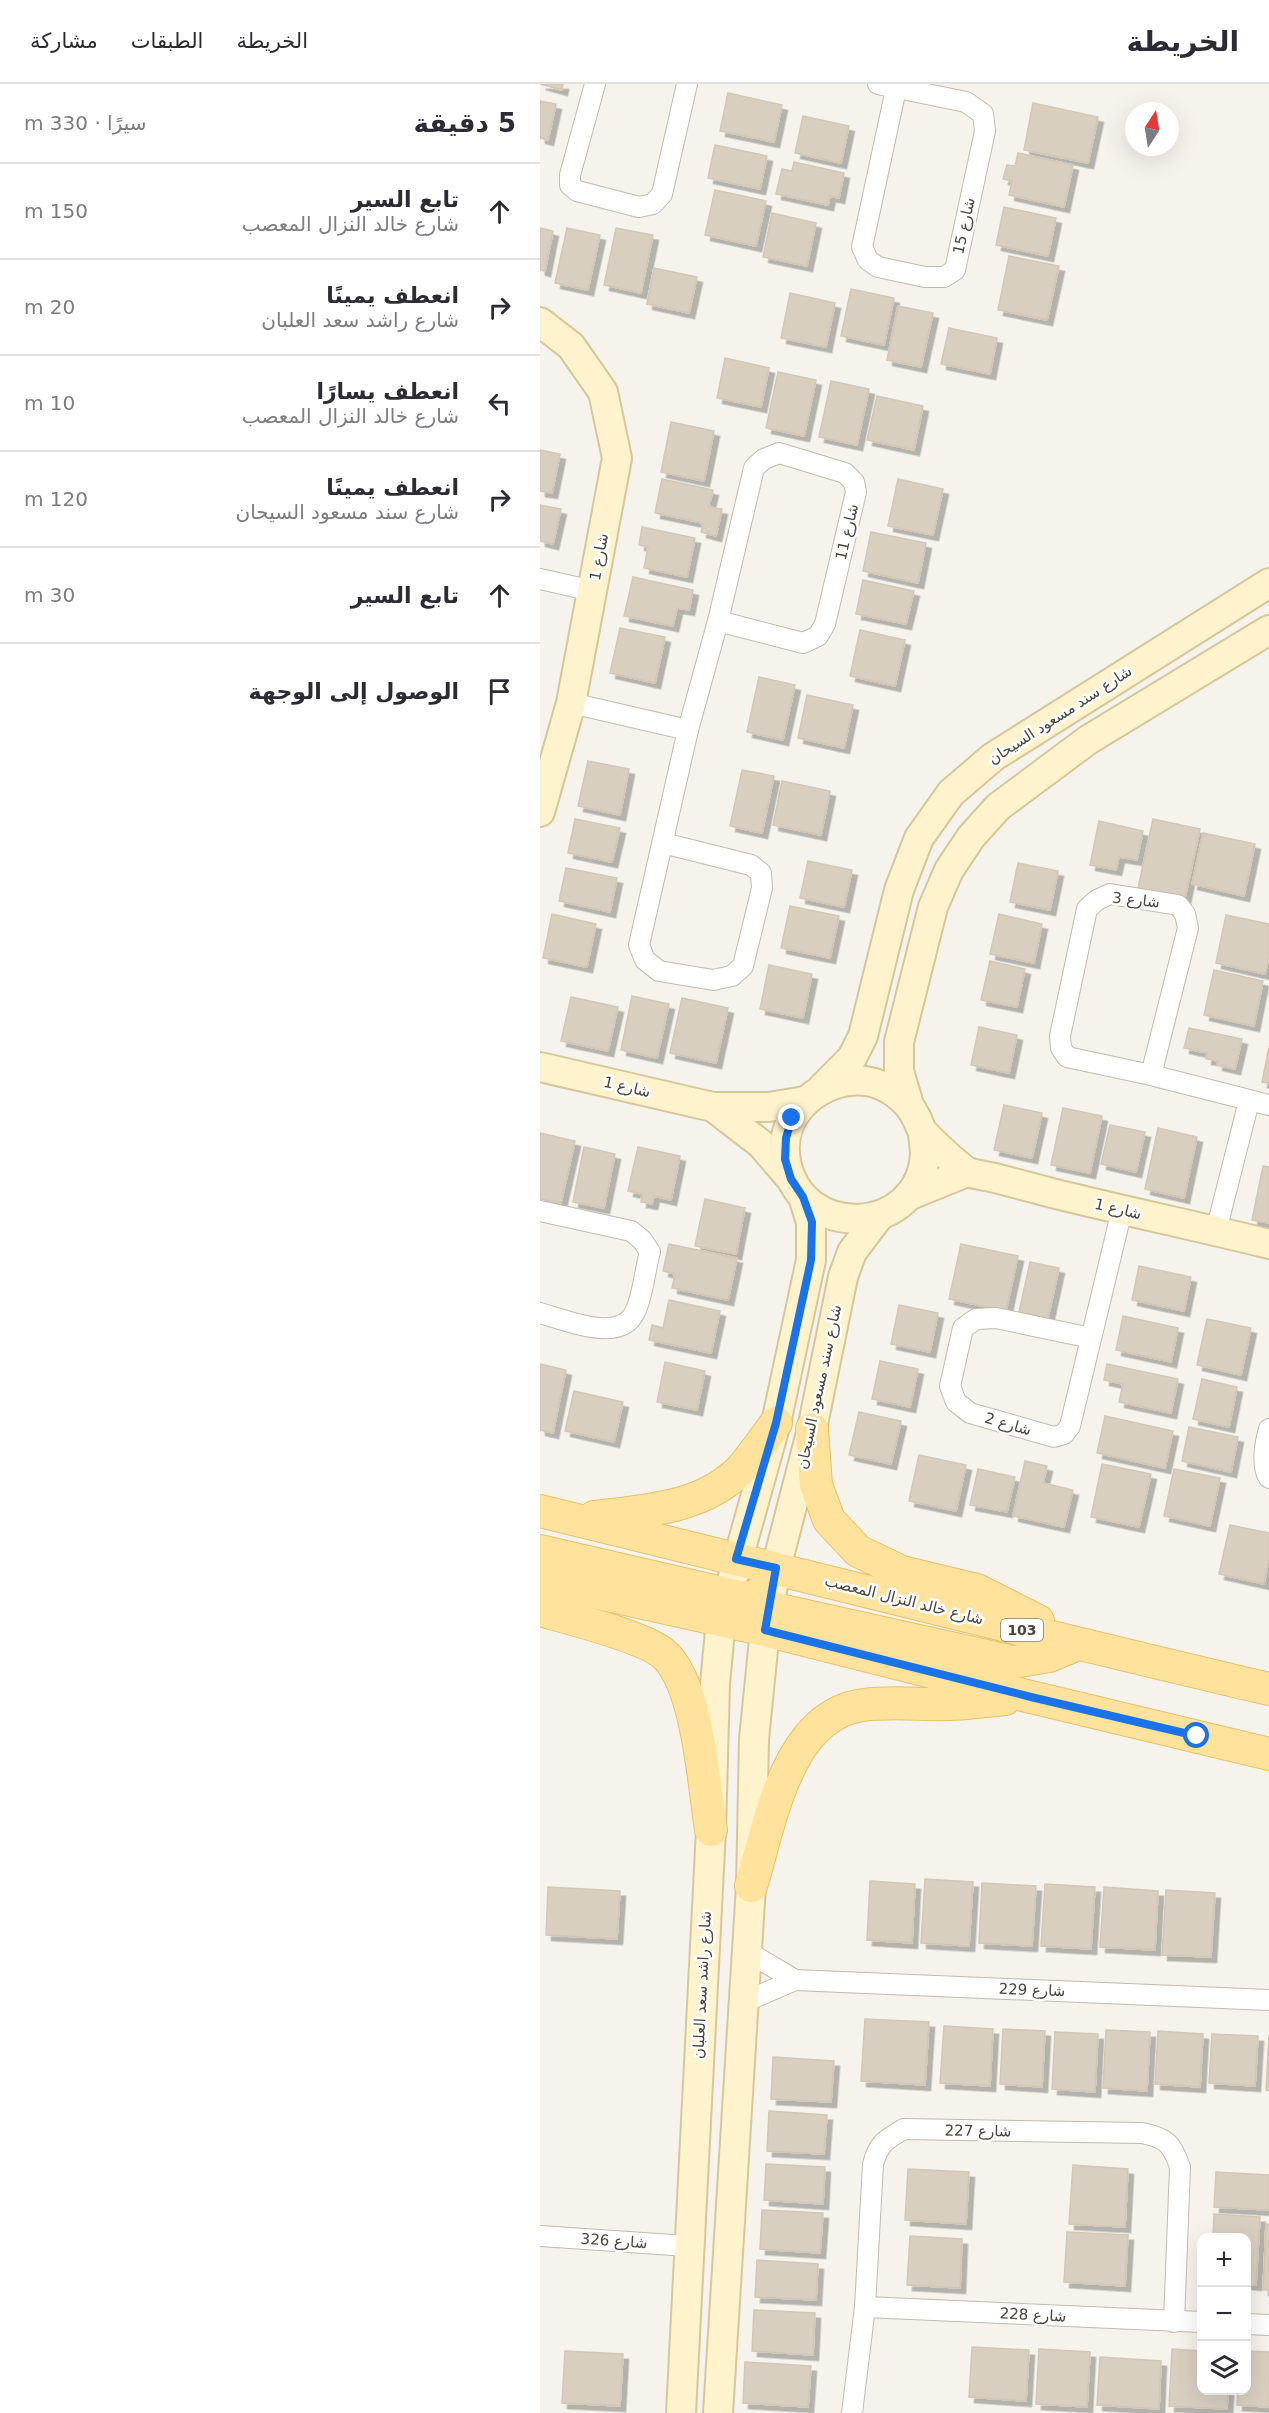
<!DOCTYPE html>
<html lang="ar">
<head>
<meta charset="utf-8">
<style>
  :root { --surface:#fff; --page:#f2f2f3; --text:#2b2b33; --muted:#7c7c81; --line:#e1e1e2 }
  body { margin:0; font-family:"DejaVu Sans",Cairo,sans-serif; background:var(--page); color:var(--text); direction:rtl }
  .controls { position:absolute; right:18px; bottom:18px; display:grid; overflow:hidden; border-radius:12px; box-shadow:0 6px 24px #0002 }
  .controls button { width:54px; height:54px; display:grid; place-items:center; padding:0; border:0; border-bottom:2px solid var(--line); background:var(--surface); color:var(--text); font:30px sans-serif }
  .compass { position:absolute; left:585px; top:18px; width:54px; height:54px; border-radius:50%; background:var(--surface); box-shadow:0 6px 24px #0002; rotate:12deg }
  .stop { position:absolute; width:18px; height:18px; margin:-14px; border:4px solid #1a73e8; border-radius:50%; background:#fff }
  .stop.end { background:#1a73e8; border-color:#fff; box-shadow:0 2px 6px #0008 }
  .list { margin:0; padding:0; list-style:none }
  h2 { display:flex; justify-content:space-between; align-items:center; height:78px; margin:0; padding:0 24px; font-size:26px }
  h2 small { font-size:20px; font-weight:400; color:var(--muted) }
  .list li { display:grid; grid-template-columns:39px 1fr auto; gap:18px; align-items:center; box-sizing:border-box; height:96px; padding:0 24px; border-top:2px solid var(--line) }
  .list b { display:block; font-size:22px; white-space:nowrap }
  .list p { margin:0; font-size:20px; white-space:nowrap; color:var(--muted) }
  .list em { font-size:20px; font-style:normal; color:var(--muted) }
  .icon { flex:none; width:33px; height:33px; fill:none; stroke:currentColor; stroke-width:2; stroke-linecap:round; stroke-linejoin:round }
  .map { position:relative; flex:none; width:729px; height:2329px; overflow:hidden; direction:ltr }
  header { display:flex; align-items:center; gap:36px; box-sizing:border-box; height:84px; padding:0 30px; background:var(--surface); border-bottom:2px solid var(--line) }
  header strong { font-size:28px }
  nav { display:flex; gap:33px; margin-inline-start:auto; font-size:21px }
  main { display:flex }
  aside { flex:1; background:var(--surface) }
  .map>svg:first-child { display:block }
  .building { fill:#d8cfc1; stroke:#d3c7b4; stroke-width:1.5; filter:url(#shadow) }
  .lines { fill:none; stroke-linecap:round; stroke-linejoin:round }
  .street-casing { stroke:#c2bbae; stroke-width:22 }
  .secondary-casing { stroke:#d6c79b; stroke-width:32 }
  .primary-casing { stroke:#e6c16a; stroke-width:34 }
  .street { stroke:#fff; stroke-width:20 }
  .secondary { stroke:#fff3cd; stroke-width:28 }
  .primary { stroke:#ffe39c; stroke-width:32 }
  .route { stroke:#1a73e8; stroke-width:8 }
  .labels { text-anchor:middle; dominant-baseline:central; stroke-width:5; stroke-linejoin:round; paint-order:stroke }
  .shield { fill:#fff; stroke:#817c74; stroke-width:1.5 }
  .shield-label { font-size:14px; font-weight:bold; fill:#4b4439 }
  .street-label { font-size:15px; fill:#4b4439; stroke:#fff }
</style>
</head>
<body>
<header>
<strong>الخريطة</strong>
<nav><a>الخريطة</a><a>الطبقات</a><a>مشاركة</a></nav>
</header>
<main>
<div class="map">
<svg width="729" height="2329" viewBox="0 0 729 2329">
  <defs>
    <filter id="shadow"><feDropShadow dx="5.5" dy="5.5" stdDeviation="0" flood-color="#0004"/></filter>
  </defs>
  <rect width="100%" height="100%" fill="#f6f3ec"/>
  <g class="building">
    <polygon points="0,0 23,0 22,6"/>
    <polygon points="188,9 242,21 234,58 180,47"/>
    <polygon points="0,17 16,20 8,56 0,54"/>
    <polygon points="493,19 558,33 548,79 484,66"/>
    <polygon points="263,32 309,42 301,79 255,69"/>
    <polygon points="175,61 227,72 220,105 168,94"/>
    <polygon points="478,69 533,81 524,123 469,111 472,97 463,95 467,81 475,82"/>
    <polygon points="254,78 304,89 299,114 290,112 288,121 236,110 242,85 252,87"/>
    <polygon points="175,106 226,117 216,162 165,151"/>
    <polygon points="464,123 516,134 508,172 456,161"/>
    <polygon points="232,129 276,139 267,182 223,173"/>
    <polygon points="0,144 13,147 5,187 0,186"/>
    <polygon points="27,144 60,151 48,206 15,199"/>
    <polygon points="76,144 113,151 101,209 64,201"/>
    <polygon points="469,172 519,182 507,236 458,226"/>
    <polygon points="114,184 157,193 149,229 107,220"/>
    <polygon points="311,205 354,214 344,261 301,252"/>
    <polygon points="250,209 295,219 286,263 241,254"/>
    <polygon points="358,222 393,229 381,283 347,276"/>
    <polygon points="409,244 457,254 450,290 401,280"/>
    <polygon points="185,274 229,284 221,323 177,314"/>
    <polygon points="238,288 276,296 264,352 226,344"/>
    <polygon points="291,297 329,305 317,361 279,353"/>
    <polygon points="337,312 383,322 374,366 327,356"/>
    <polygon points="131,338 174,347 164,397 121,388"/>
    <polygon points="0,366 20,370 12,409 0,407"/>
    <polygon points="122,395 173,406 169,423 182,425 176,452 161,448 163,439 115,429"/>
    <polygon points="358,395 403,405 393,451 348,442"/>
    <polygon points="0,421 21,425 13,460 0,457"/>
    <polygon points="102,443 155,454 147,493 104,484 108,463 99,461"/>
    <polygon points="331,448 386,459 378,499 323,487"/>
    <polygon points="93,493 153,506 149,526 137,524 133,542 84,532"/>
    <polygon points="323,496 374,507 366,540 316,530"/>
    <polygon points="80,544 125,553 115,599 70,589"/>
    <polygon points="320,546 365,556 355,602 310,592"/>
    <polygon points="219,593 255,601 243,656 207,648"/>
    <polygon points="267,611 313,621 304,664 258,654"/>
    <polygon points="48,677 89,685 80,731 38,722"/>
    <polygon points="202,686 234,692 222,749 190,742"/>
    <polygon points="242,697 290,707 281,751 233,741"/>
    <polygon points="35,735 80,744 72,778 28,769"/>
    <polygon points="613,735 660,745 645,814 598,804"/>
    <polygon points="559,737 603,747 597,776 579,773 576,786 550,781"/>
    <polygon points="663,749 715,760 704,812 652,800"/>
    <polygon points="268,777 312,786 304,823 260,814"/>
    <polygon points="478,779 518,787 510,826 470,818"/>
    <polygon points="26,784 77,794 70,828 19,817"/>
    <polygon points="250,822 299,832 290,874 241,864"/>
    <polygon points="12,830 56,840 47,883 3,874"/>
    <polygon points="459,830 502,840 494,879 450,870"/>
    <polygon points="686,831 729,840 729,873 725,890 676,879"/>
    <polygon points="450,877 485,885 477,923 441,916"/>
    <polygon points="229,881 272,890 263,934 220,925"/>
    <polygon points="674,886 723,897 714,942 664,931"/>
    <polygon points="92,912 129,920 117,974 81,966"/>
    <polygon points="31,913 78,923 68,967 21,957"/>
    <polygon points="142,914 188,924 176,979 130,969"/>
    <polygon points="439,943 477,951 469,989 431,981"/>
    <polygon points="649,944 702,955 695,985 677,981 678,977 666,975 667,969 644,964"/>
    <polygon points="729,963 729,999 722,998"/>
    <polygon points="464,1021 502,1029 492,1074 454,1066"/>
    <polygon points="523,1024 562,1032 550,1089 511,1081"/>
    <polygon points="570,1041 605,1048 596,1088 561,1080"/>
    <polygon points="618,1044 657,1053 644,1114 605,1105"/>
    <polygon points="0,1049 35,1057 21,1119 0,1115"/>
    <polygon points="44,1063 75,1070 64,1124 33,1118"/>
    <polygon points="98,1063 140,1072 131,1116 114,1112 112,1120 101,1118 102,1110 88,1107"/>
    <polygon points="723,1082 729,1083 729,1139 712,1136"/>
    <polygon points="165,1115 205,1124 196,1170 155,1162"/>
    <polygon points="129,1160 197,1174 188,1216 132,1204 135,1190 123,1187"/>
    <polygon points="421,1160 478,1172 466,1227 409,1215"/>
    <polygon points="490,1178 519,1184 508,1234 479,1228"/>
    <polygon points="599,1182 651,1193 644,1227 592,1216"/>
    <polygon points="129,1216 180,1227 171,1269 109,1256 112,1241 123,1244"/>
    <polygon points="359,1221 398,1229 390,1268 351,1260"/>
    <polygon points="583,1232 638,1244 631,1278 576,1266"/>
    <polygon points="667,1235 711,1244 701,1291 657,1281"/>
    <polygon points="340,1277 378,1285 370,1323 332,1315"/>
    <polygon points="125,1278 165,1287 157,1326 117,1318"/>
    <polygon points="0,1280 26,1286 13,1349 0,1346"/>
    <polygon points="567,1280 638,1295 631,1329 579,1318 583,1300 564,1296"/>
    <polygon points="662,1295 697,1303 689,1343 653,1335"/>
    <polygon points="34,1307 83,1318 74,1358 25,1347"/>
    <polygon points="319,1328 361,1337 351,1380 309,1371"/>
    <polygon points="565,1332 633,1347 625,1384 557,1369"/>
    <polygon points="649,1343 698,1353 691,1388 642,1377"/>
    <polygon points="379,1371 426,1381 416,1427 369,1417"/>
    <polygon points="485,1377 507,1382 503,1399 533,1406 524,1443 473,1432"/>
    <polygon points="562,1380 611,1390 599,1443 551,1433"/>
    <polygon points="438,1385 475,1393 467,1428 430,1421"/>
    <polygon points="634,1385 680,1394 670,1442 624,1432"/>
    <polygon points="690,1441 729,1449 729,1475 724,1500 679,1490"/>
    <polygon points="385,1795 433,1798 429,1862 381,1859"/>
    <polygon points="330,1797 375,1800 372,1859 327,1856"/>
    <polygon points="442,1799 496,1802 492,1862 439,1859"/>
    <polygon points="505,1800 555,1803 551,1865 501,1862"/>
    <polygon points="8,1803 80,1807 77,1855 6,1851"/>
    <polygon points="564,1803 618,1807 615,1866 560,1863"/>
    <polygon points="626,1806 675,1809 671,1873 622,1871"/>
    <polygon points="325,1935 389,1938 385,2001 321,1997"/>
    <polygon points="404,1942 453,1945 450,2002 400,1999"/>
    <polygon points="463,1945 505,1947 502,2003 460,2000"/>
    <polygon points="566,1946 610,1948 607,2007 563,2004"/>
    <polygon points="618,1947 663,1950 660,2003 615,2000"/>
    <polygon points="515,1948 558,1950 555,2008 512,2005"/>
    <polygon points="672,1950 718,1952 715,2002 669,1999"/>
    <polygon points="729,1952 729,2007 726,2006"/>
    <polygon points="233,1973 294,1977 291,2018 231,2015"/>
    <polygon points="229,2027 287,2031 284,2070 227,2067"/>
    <polygon points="226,2080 285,2083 283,2120 224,2116"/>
    <polygon points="533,2081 588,2085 585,2143 529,2140"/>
    <polygon points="368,2085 429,2088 426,2140 365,2136"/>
    <polygon points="676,2088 729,2091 729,2126 674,2123"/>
    <polygon points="222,2126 283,2129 280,2169 220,2165"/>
    <polygon points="674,2130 720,2133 716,2201 706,2200 706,2154 673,2154"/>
    <polygon points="726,2140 729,2140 729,2206 723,2206"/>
    <polygon points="527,2148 588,2151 585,2202 524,2198"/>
    <polygon points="370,2152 422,2155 420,2204 367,2201"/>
    <polygon points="217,2176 278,2180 276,2216 215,2213"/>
    <polygon points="214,2226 275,2229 273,2271 212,2267"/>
    <polygon points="432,2263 489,2266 486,2317 429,2313"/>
    <polygon points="499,2265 550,2268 547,2323 496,2320"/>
    <polygon points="632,2265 662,2267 662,2306 688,2306 687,2325 629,2322"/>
    <polygon points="25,2267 83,2270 80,2322 22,2319"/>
    <polygon points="706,2267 729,2268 729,2323 697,2321 698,2306 706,2306"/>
    <polygon points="560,2273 621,2277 619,2325 557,2321"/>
    <polygon points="205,2278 271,2282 268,2323 203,2319"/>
  </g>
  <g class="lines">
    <g class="street-casing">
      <g id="street">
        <polyline points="55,0 30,91 30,101 37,107 99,123 113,120 122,110 147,0"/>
        <polyline points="338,0 426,18 443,30 445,47 415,186 404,193 385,193 338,183 328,176 322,163 356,5"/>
        <polyline points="0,495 53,507"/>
        <polyline points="31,619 148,646"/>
        <polyline points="123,759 211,781 221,789 222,804 203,882 192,892 173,896 119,887 105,876 99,861 148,646 178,537 214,384 224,375 239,369 305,389 314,398 316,408 285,540 278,552 263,559 178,537"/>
        <polyline points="611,991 648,844 645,830 638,821 570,810 557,816 547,825 520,952 521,964 527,973 611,991 729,1021"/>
        <path d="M0,1127L91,1147L102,1156L110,1168C105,1185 103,1212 95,1228C80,1260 26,1236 0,1229"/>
        <polyline points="676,1147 709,1017"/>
        <polyline points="551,1254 456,1234 436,1235 423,1244 410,1302 416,1318 430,1329 514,1353 524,1350 530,1342 582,1126"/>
        <path d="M729,1345C725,1359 721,1382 729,1394"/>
        <polyline points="206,1867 255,1896"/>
        <polyline points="204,1918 255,1896 729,1916"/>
        <polyline points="0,2152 148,2162"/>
        <polyline points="325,2223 662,2238"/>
        <polyline points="706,2240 729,2241"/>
        <path d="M312,2329L325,2223L333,2080C339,2059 345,2056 364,2045L602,2049C627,2054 632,2060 640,2083L634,2238"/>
      </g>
    </g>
    <g class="secondary-casing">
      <g id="secondary">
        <polyline points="0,238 31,262 63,308 77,374 31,619 0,728"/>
        <polyline points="0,983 173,1023 229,1023 265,1017"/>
        <polyline points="283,1003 312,974 323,952 359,806 379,754 411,709 453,673 729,499"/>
        <polyline points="369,1021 359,987 359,958 393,823 409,786 431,753 458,723 548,656 729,546"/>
        <polyline points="173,1023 221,1060 251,1095"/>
        <path d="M383,1048C383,1055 385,1063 385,1070C380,1152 261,1158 246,1077C237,1029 282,992 326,997C347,1000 367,1015 376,1033C379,1038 380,1045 384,1049C391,1057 420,1084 428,1088C436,1091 447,1092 455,1094C474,1099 493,1104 512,1109C584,1127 657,1142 729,1160"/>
        <polyline points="368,1112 427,1088"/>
        <polyline points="141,2329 171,1746 175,1600 181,1536 236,1339 271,1176 271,1138 263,1113"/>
        <polyline points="178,2329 211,1802 214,1655 225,1546 236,1484 272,1345 303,1193 312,1168 340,1131"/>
      </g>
    </g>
    <g class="primary-casing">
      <g id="primary">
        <polyline points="272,1345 276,1401 289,1436 318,1467 362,1488 437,1506 498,1537"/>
        <path d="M0,1427C243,1486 485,1548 729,1605"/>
        <path d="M54,1433C105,1427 165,1424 202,1384C214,1370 225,1354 236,1339"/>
        <polyline points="0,1467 200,1513 212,1514 222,1508"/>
        <polyline points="0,1496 225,1546 491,1613 729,1670"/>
        <polyline points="196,1524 212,1520 474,1578 509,1572 538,1560"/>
        <path d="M0,1526C28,1534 106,1553 125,1571C158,1602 164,1701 171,1746"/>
        <path d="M211,1802C230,1741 246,1631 323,1621C352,1617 382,1621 410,1620C429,1619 447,1617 465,1615"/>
      </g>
    </g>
    <use href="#street" class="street"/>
    <use href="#secondary" class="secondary"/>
    <use href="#primary" class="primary"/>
  </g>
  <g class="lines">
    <polyline class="route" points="252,1034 246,1054 245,1075 251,1095 263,1113 272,1138 271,1176 236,1339 196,1475 236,1484 225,1546 491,1613 657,1652"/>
  </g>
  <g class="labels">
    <rect class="shield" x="461" y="1535" width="42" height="22" rx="4.5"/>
    <g class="shield-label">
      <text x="482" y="1546">103</text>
    </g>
    <g class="street-label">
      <text transform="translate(424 142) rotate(-78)">شارع 15</text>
      <text transform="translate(307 448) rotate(-77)">شارع 11</text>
      <text transform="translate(59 473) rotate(-80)">شارع 1</text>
      <text transform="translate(520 631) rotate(-33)">شارع سند مسعود السيحان</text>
      <text transform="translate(596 816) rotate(6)">شارع 3</text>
      <text transform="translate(87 1003) rotate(13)">شارع 1</text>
      <text transform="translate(578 1125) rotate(13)">شارع 1</text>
      <text transform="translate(279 1303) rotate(-78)">شارع سند مسعود السيحان</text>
      <text transform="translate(468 1340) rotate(16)">شارع 2</text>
      <text transform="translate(364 1516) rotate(14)">شارع خالد النزال المعصب</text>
      <text transform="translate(162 1901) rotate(-87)">شارع راشد سعد العلبان</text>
      <text transform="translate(492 1906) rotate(2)">شارع 229</text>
      <text transform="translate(438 2047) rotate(1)">شارع 227</text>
      <text transform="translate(74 2157) rotate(4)">شارع 326</text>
      <text transform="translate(493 2231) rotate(3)">شارع 228</text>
    </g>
  </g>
</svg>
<div class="controls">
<button>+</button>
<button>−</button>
<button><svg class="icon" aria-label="layers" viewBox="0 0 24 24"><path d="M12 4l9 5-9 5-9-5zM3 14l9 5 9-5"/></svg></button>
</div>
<svg class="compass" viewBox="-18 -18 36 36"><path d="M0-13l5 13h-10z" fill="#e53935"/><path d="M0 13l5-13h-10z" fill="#7c7c81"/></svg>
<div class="stop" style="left:657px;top:1652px"></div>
<div class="stop end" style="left:252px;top:1034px"></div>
</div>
<aside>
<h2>5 دقيقة<small>سيرًا · 330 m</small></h2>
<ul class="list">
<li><svg class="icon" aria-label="ahead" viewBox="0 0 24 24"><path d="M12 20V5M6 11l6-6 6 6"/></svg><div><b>تابع السير</b><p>شارع خالد النزال المعصب</p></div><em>150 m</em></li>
<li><svg class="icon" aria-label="right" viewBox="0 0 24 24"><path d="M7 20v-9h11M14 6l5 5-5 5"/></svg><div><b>انعطف يمينًا</b><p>شارع راشد سعد العلبان</p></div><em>20 m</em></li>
<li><svg class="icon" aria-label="left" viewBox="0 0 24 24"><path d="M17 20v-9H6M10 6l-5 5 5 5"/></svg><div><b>انعطف يسارًا</b><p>شارع خالد النزال المعصب</p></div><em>10 m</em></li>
<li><svg class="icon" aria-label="right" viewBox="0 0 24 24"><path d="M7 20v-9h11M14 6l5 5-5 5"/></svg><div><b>انعطف يمينًا</b><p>شارع سند مسعود السيحان</p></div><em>120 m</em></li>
<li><svg class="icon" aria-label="ahead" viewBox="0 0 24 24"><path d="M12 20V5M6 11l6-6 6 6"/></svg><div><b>تابع السير</b></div><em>30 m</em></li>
<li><svg class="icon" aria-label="arrive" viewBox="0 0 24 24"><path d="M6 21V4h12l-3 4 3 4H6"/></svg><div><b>الوصول إلى الوجهة</b></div></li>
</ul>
</aside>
</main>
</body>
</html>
